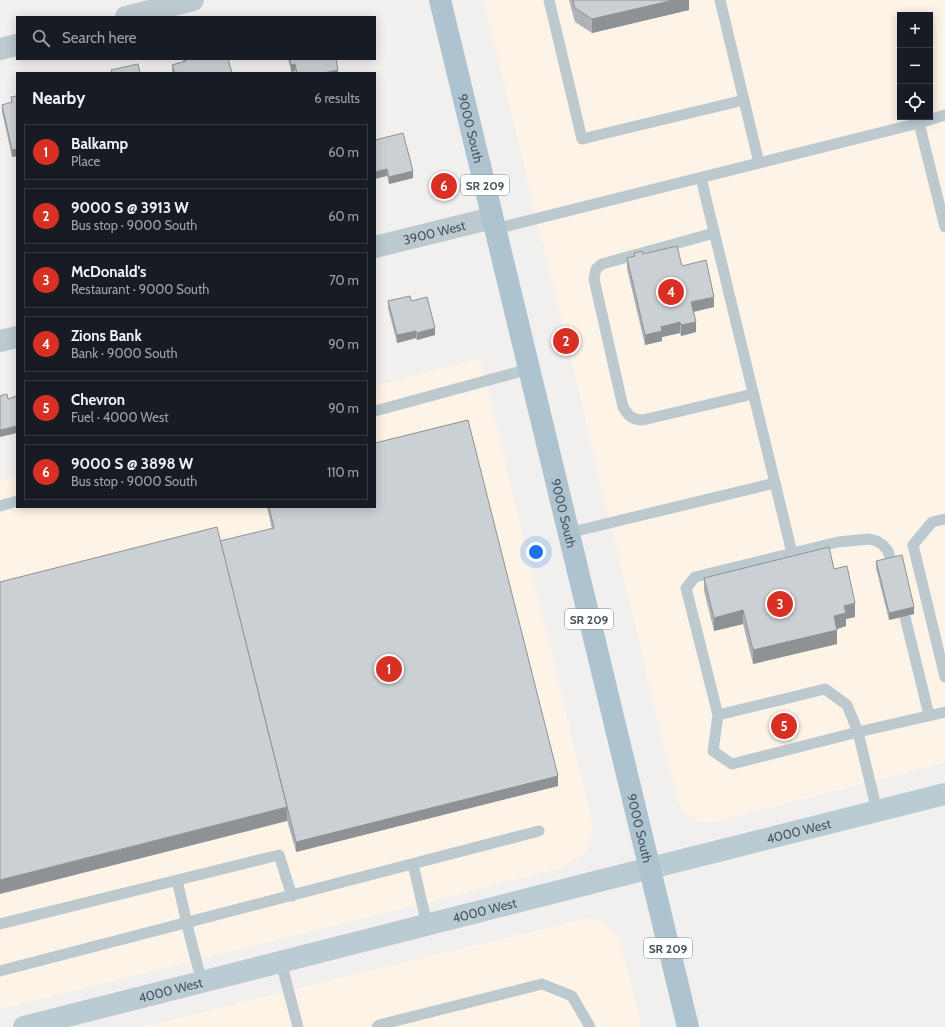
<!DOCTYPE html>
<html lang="en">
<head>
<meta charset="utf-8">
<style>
  :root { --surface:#171b24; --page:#20242c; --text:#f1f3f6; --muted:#9ea1a6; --line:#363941; --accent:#d93025 }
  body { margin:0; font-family:Cabin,sans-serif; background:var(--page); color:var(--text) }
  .controls { position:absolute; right:12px; top:12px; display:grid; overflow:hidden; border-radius:0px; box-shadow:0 2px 10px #0003 }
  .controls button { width:36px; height:36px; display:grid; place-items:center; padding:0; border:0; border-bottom:1px solid var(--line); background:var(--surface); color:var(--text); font:20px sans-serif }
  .you { position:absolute; left:536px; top:552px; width:14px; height:14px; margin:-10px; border:3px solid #fff; border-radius:50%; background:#1a73e8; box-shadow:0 0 0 6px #1a73e833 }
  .badge { display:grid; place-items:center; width:26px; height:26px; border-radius:50%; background:var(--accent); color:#fff; font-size:13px; font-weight:700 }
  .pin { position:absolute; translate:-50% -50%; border:2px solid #fff; box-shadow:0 1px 4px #0006 }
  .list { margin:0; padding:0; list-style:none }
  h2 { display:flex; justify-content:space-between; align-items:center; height:52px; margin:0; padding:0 16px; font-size:17px }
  h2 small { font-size:13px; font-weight:400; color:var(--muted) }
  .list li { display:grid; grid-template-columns:26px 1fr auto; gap:12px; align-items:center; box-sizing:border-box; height:56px; margin:0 8px 8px; padding:0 8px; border:1px solid var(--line); border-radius:0px }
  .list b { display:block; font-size:15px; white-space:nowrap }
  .list p { margin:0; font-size:13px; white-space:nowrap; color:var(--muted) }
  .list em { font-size:13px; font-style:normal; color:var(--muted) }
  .icon { flex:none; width:22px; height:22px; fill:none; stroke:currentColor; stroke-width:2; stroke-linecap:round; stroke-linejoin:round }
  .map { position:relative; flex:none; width:945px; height:1027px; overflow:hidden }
  .search { position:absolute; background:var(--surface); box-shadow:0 2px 10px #0003; left:16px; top:16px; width:360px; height:44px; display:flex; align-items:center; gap:10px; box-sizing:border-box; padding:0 14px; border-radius:0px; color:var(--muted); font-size:15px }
  .panel { position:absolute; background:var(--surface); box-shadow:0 2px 10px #0003; left:16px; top:72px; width:360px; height:436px; border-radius:0px }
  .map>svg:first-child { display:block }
  .commercial { fill:#fdf3e7; fill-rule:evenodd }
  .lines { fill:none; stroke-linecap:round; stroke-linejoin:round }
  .lane { stroke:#bcc9cf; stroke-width:11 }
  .street { stroke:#bcc9cf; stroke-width:22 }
  .secondary { stroke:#bbcbd4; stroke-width:22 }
  .primary { stroke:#adc4d0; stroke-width:22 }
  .wall { fill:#afb3b6 }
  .shaded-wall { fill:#8e9294 }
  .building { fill:#cbd0d4; stroke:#8e9294 }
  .labels { text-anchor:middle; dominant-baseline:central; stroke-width:3.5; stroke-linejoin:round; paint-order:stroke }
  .shield { fill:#fff; stroke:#7e898e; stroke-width:1 }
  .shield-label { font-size:12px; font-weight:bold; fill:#46565e }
  .street-label { font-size:13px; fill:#46565e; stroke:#fff }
</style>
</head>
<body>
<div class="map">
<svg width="945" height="1027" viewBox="0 0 945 1027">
  <rect width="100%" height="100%" fill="#f2efef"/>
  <g class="commercial">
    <path d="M484,0H945V763L717,821L706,822L700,821L694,819L682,809L679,803L675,790ZM900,15H930V117H900Z"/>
    <polygon points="480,359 589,809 592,822 592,831 590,840 586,850 580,856 563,867 451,896 0,1009 0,481 17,477 17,507 375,507 375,386"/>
    <polygon points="585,919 598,920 607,926 619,938 642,1027 136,1027 152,1025 258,998"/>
  </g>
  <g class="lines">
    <g class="lane">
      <polyline points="549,0 582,139 744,100"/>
      <polyline points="720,0 759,163"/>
      <polyline points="919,123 945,227"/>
      <polyline points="701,178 792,553"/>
      <polyline points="495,229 919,123 945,115"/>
      <path d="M714,233L602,264L596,269L594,279L623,407C628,416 633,420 643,420L753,394"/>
      <polyline points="375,411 529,369"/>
      <polyline points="0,506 17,501"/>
      <polyline points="945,519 932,522 913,545 945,677"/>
      <polyline points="568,533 775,483"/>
      <polyline points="905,617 929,715"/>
      <polyline points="718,715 825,689 847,705 858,732 732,764 713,751 718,715 686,588 695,577 838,542 869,539 877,541 883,545 888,551 892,564"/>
      <polyline points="877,811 858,732 945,712"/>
      <polyline points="413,864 427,925"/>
      <polyline points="177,880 190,937 202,982"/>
      <polyline points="0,924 279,855 292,896"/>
      <polyline points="281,962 298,1027"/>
      <polyline points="0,971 539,831"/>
      <polyline points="377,1027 379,1025 542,984 572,996 590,1027"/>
    </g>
    <g class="street">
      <polyline points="126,17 193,0"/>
      <polyline points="0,49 17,45"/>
      <path id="s1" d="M375,247L492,218"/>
      <polyline points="0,341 17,337"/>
    </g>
    <path class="secondary" id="s2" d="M24,1027L595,882L945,794"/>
    <path class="primary" id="s3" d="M440,0L688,1027"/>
  </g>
  <g class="wall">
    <polygon points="569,0 689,0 689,10 592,33 575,22"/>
    <polygon points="183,59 228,59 232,73 172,73 172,65 183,62"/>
    <polygon points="288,59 336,59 338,73 296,73 295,71 291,72"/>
    <polygon points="17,96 17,156 12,157 2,112 2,105 11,103 11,97"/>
    <polygon points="375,140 413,178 389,184 387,176"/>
    <polygon points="634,253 643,254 682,266 714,307 694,312 696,332 681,336 680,333 662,337 662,341 645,345 627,269 627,258 634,257"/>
    <polygon points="388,301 411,301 435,335 417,340 416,338 397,343 388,308"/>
    <polygon points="267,507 375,507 558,786 296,852 287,820 287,821 220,541 272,529"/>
    <polygon points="876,561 914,614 889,620 876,568"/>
    <polygon points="834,569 855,617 846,619 846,626 837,629 837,644 753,664 743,624 714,631 704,591 704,578"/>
  </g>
  <g class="shaded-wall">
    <polygon points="674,0 689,0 689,10 592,33 592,19"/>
    <polygon points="295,64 295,71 291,72 291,65"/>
    <polygon points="338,70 338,73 324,73"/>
    <polygon points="17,149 17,156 12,157 12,150"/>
    <polygon points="387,169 387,176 375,179 375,172"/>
    <polygon points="413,171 413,178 389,184 389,177"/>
    <polygon points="714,297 714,307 691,312 691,302"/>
    <polygon points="680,322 680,333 662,337 662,341 645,345 645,335 661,327"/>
    <polygon points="696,322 696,332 681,336 681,325"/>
    <polygon points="435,328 435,335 417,340 417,333"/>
    <polygon points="416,331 416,338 397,343 397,335"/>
    <polygon points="17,426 17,433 0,437 0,430"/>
    <polygon points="855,603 855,617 846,619 846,626 834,630 834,616 844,606"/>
    <polygon points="914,607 914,614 889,620 889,613"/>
    <polygon points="743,610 743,624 714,631 714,618"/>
    <polygon points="837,630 837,644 753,664 753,650"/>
    <polygon points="558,776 558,786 296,852 296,842"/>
    <polygon points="287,807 287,821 0,894 0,880"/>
  </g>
  <g class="building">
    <polygon points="573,0 674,0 592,19 575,8"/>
    <polygon points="185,59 228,59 232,73 175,73 172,65 186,61"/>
    <polygon points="290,59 336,59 338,70 324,73 297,73 295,64 291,65"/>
    <polygon points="138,64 140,73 109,73 112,72 111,70"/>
    <polygon points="17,96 17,149 12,150 2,105 12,102 11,97"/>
    <polygon points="403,133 413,171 389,177 387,169 375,172 375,140"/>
    <polygon points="677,246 682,266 706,260 714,297 691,302 696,322 681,325 680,322 661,327 662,331 645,335 627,258 635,256 634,253 642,251 643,254"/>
    <polygon points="410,296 411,301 427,297 435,328 417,333 416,331 397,335 388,301"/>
    <polygon points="7,394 8,399 17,396 17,426 0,430 0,396"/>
    <polygon points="468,420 558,776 296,842 220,541 274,528 269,507 375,507 375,443"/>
    <polygon points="217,527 287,807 0,880 0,582"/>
    <polygon points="829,547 834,569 847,566 855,603 844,606 846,613 834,616 837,630 753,650 743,610 714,618 704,578"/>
    <polygon points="902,555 914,607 889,613 876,561"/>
  </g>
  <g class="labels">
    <g class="shield">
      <rect x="461" y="175" width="48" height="20" rx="3"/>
      <rect x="565" y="609" width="48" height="20" rx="3"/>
      <rect x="644" y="938" width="48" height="20" rx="3"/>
    </g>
    <g class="shield-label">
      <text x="485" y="185">SR 209</text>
      <text x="589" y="619">SR 209</text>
      <text x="668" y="948">SR 209</text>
    </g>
    <g class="street-label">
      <text stroke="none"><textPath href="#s3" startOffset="132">9000 South</textPath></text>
      <text stroke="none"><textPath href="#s1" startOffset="61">3900 West</textPath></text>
      <text stroke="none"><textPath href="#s3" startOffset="528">9000 South</textPath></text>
      <text stroke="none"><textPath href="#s3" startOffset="852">9000 South</textPath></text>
      <text stroke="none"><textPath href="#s2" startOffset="799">4000 West</textPath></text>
      <text stroke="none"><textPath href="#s2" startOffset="475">4000 West</textPath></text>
      <text stroke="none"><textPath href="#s2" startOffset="151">4000 West</textPath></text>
    </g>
  </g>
</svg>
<div class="controls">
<button>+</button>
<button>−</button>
<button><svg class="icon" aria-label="locate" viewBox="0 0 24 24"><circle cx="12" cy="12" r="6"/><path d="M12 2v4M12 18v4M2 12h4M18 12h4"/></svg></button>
</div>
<div class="you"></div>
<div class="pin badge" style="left:389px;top:669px">1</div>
<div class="pin badge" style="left:566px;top:341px">2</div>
<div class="pin badge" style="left:780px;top:604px">3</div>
<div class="pin badge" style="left:671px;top:292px">4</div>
<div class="pin badge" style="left:784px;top:726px">5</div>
<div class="pin badge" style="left:444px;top:186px">6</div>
<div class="search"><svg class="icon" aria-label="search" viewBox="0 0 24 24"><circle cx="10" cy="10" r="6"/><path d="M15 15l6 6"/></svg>Search here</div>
<section class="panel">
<h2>Nearby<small>6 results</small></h2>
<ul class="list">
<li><span class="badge">1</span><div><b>Balkamp</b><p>Place</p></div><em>60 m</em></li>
<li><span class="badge">2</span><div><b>9000 S @ 3913 W</b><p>Bus stop · 9000 South</p></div><em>60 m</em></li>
<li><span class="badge">3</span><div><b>McDonald's</b><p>Restaurant · 9000 South</p></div><em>70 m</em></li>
<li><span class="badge">4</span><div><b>Zions Bank</b><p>Bank · 9000 South</p></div><em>90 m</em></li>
<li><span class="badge">5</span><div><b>Chevron</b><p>Fuel · 4000 West</p></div><em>90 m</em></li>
<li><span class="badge">6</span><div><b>9000 S @ 3898 W</b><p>Bus stop · 9000 South</p></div><em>110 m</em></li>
</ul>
</section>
</div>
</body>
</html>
